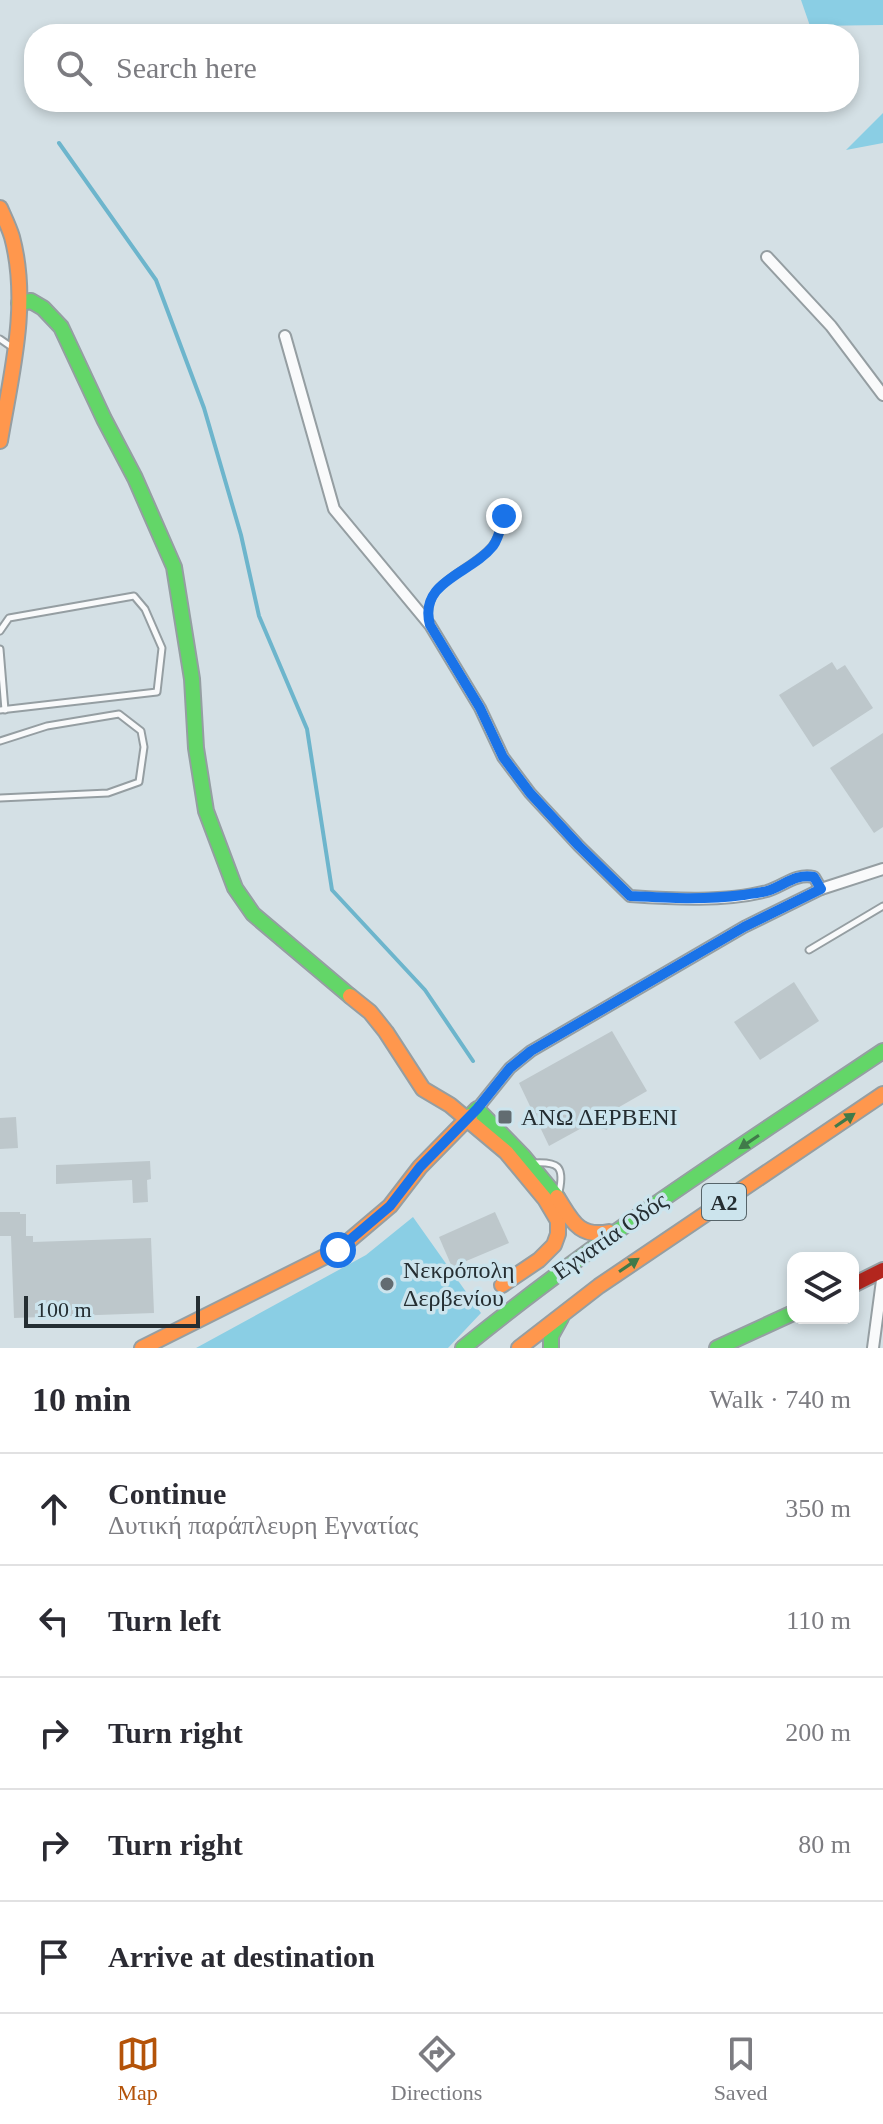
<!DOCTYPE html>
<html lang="en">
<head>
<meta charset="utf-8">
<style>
  :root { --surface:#fff; --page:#f2f2f3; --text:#2b2b33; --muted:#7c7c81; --line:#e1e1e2; --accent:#b45309 }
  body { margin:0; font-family:"Times New Roman",serif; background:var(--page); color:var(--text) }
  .controls { position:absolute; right:24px; bottom:24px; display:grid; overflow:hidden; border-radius:16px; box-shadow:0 4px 12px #0003 }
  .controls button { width:72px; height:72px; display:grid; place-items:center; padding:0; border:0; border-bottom:2px solid var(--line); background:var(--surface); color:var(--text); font:40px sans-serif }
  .scale { position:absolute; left:24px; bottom:20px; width:176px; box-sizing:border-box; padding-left:8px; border:4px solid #252e32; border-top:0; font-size:22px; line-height:28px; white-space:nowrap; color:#252e32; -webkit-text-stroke:6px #cce4ed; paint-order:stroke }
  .stop { position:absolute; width:24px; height:24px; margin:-18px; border:6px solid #1a73e8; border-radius:50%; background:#fff }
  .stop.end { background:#1a73e8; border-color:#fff; box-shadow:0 2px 8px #0008 }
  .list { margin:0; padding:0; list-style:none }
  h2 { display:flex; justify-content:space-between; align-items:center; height:104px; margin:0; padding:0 32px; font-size:34px }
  h2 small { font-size:26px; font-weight:400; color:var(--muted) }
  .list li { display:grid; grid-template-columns:52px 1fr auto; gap:24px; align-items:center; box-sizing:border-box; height:112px; padding:0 32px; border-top:2px solid var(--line) }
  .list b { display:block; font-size:30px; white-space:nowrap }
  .list p { margin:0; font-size:26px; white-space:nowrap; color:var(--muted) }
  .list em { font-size:26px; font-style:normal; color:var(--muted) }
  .icon { flex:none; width:44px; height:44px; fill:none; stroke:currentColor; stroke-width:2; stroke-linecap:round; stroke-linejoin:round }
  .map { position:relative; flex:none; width:883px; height:1348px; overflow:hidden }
  .search { position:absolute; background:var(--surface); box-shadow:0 4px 12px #0003; left:24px; right:24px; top:24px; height:88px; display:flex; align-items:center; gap:20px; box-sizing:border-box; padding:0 28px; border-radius:32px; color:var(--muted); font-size:30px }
  .sheet { height:664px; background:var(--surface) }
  nav { display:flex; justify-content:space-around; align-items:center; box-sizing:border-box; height:112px; border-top:2px solid var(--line); background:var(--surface); font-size:22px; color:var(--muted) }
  nav a { display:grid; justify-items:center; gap:4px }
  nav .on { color:var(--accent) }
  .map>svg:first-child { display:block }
  .green { fill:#8acee4 }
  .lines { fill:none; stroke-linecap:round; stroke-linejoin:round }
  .stream { stroke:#6db5cc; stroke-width:4 }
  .building { fill:#bdc7cb }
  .lane-casing { stroke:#959ea2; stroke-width:9 }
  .street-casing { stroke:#959ea2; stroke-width:14 }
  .fast-casing { stroke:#959ea2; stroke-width:18 }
  .slow-casing { stroke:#959ea2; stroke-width:18 }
  .jam-casing { stroke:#959ea2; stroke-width:18 }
  .lane { stroke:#f9fafb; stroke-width:5 }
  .street { stroke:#f9fafb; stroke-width:10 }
  .fast { stroke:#63d668; stroke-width:14 }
  .slow { stroke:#ff974d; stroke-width:14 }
  .jam { stroke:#b3261e; stroke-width:14 }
  .oneway { fill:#417a4a }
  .route { stroke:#1a73e8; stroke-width:10 }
  .poi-dot { fill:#626c71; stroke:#cce4ed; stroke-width:3 }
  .labels { text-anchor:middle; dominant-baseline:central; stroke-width:7; stroke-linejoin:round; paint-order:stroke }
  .shield { fill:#cce4ed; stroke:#57656a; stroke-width:2 }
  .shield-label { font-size:22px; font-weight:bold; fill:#252e32 }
  .poi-label { font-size:24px; fill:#252e32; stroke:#cce4ed; text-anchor:start }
  .street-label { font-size:24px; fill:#252e32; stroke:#cce4ed }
</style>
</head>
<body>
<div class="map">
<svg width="883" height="1348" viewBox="0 0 883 1348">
  <rect width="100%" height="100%" fill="#d4e0e5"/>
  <g class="green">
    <polygon points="801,0 883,0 883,25 810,26"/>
    <polygon points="883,113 883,143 846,150"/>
    <polygon points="413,1217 481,1313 448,1348 196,1348 366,1255"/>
  </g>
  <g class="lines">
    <polyline class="stream" points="59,143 156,280 204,408 241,535 259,616 307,729 332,890 425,990 473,1061"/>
  </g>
  <g class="building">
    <polygon points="832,662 837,670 845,665 873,708 813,747 779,695"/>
    <polygon points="883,733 883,827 874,833 830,768"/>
    <polygon points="794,982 819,1021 760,1060 734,1022"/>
    <polygon points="612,1031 647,1091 614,1110 607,1130 589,1124 549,1146 519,1083"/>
    <polygon points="16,1117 18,1148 0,1149 0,1118"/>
    <polygon points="150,1161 151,1179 147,1180 148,1202 133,1203 132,1180 56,1184 56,1165"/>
    <polygon points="0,1212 20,1212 20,1214 26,1214 26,1236 33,1236 33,1242 151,1238 154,1313 14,1318 11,1236 0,1236"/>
    <polygon points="495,1212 509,1243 452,1267 439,1237"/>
  </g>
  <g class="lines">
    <g class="lane-casing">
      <g id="lane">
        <polyline points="0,339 13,348"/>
        <path d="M429,620C422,581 472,571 492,546C499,538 501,526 504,516"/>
        <polyline points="0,631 9,618 134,596 145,609 162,648 157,692 0,710"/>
        <polyline points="0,649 5,710"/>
        <polyline points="0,741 47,726 119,714 141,731 144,747 139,782 108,793 0,798"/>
        <polyline points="809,950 883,906"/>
        <path d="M532,1163C558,1161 565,1166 559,1192"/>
      </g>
    </g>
    <g class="street-casing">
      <g id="street">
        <polyline points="767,257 831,326 883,395"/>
        <path d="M285,336L334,509L430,625L480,708L503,757L530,793L579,846L630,896C672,899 726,902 767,891C784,886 795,873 814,877L821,889"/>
        <polyline points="477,1109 510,1068 531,1051 744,927 821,889 883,869"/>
        <polyline points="873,1348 883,1273"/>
      </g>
    </g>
    <g class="fast-casing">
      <g id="fast">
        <polyline points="19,303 31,301 43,308 61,327 104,419 135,478 174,567 192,679 196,748 206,811 235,888 253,914 350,996"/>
        <polyline points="470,1116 477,1109 523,1156 557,1197"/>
        <path d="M463,1348C596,1239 740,1147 883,1051"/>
        <polyline points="551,1348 551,1336 561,1318"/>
        <polyline points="717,1348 793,1313"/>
      </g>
    </g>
    <g class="slow-casing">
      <g id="slow">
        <path d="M0,208C4,217 9,227 12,237C30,304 11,375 0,441"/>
        <polyline points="350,996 370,1012 386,1032 423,1089 450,1105 506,1152 545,1199 558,1221 558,1234 554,1245 539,1260 502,1285"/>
        <path d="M557,1197C572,1220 578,1238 609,1232"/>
        <polyline points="142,1348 338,1250 390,1206 420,1167 470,1116"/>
        <polyline points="519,1348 599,1286 883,1094"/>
      </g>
    </g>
    <g class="jam-casing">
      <polyline id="jam" points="853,1285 883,1270"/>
    </g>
    <use href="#lane" class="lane"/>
    <use href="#street" class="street"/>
    <use href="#fast" class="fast"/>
    <use href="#slow" class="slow"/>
    <use href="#jam" class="jam"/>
  </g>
  <defs><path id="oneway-solid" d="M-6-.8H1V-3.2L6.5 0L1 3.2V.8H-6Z" transform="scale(2)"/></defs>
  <g class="oneway">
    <use href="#oneway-solid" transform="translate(845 1120) rotate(-34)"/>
    <use href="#oneway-solid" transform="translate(749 1142) rotate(146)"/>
    <use href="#oneway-solid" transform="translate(629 1265) rotate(-34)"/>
  </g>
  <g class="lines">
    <path class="route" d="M338,1250L390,1206L420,1167L477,1109L510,1068L531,1051L744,927L821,889L814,877C795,873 784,886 767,891C760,893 751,894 743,895C705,900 668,898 630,896L579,846L530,793L503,757L480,708L430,625C418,581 471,574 493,546C499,538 501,526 504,516"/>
  </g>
  <g class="poi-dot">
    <rect x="497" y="1109" width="16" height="16" rx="4"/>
    <circle cx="387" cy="1284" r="8"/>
  </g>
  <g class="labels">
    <rect class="shield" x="702" y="1184" width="44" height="36" rx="6"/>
    <g class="shield-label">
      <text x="724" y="1202">Α2</text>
    </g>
    <g class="poi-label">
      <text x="521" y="1117">ΑΝΩ ΔΕΡΒΕΝΙ</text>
      <text x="403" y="1270">Νεκρόπολη<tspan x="403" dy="28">Δερβενίου</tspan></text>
    </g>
    <g class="street-label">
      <text transform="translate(610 1236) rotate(-35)">Εγνατία Οδός</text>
    </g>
  </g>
</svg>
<div class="controls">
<button><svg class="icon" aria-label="layers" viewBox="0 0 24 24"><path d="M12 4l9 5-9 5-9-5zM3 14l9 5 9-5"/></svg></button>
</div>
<div class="scale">100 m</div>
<div class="stop" style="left:338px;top:1250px"></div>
<div class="stop end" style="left:504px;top:516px"></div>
<div class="search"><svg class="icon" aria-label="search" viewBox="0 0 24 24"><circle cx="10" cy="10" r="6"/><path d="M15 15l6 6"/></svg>Search here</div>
</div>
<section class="sheet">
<h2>10 min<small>Walk · 740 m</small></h2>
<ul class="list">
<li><svg class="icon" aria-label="ahead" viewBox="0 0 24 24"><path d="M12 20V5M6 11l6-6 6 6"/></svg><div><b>Continue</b><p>Δυτική παράπλευρη Εγνατίας</p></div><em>350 m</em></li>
<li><svg class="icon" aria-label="left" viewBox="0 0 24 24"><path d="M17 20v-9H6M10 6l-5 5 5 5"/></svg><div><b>Turn left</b></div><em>110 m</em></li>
<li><svg class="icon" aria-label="right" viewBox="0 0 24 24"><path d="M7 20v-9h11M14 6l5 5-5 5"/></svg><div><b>Turn right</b></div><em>200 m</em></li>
<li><svg class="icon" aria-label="right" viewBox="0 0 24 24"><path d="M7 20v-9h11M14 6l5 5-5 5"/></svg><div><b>Turn right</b></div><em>80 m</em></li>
<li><svg class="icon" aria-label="arrive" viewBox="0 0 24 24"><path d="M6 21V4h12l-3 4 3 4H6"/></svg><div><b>Arrive at destination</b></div></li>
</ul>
</section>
<nav>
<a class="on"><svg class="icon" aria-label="map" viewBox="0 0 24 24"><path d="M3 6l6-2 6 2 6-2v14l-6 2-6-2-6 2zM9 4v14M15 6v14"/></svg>Map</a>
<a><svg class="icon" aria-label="directions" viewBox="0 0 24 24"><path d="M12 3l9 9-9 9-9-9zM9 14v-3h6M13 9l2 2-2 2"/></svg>Directions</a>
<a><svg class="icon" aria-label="saved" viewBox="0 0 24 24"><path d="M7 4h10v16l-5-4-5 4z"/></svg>Saved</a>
</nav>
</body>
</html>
